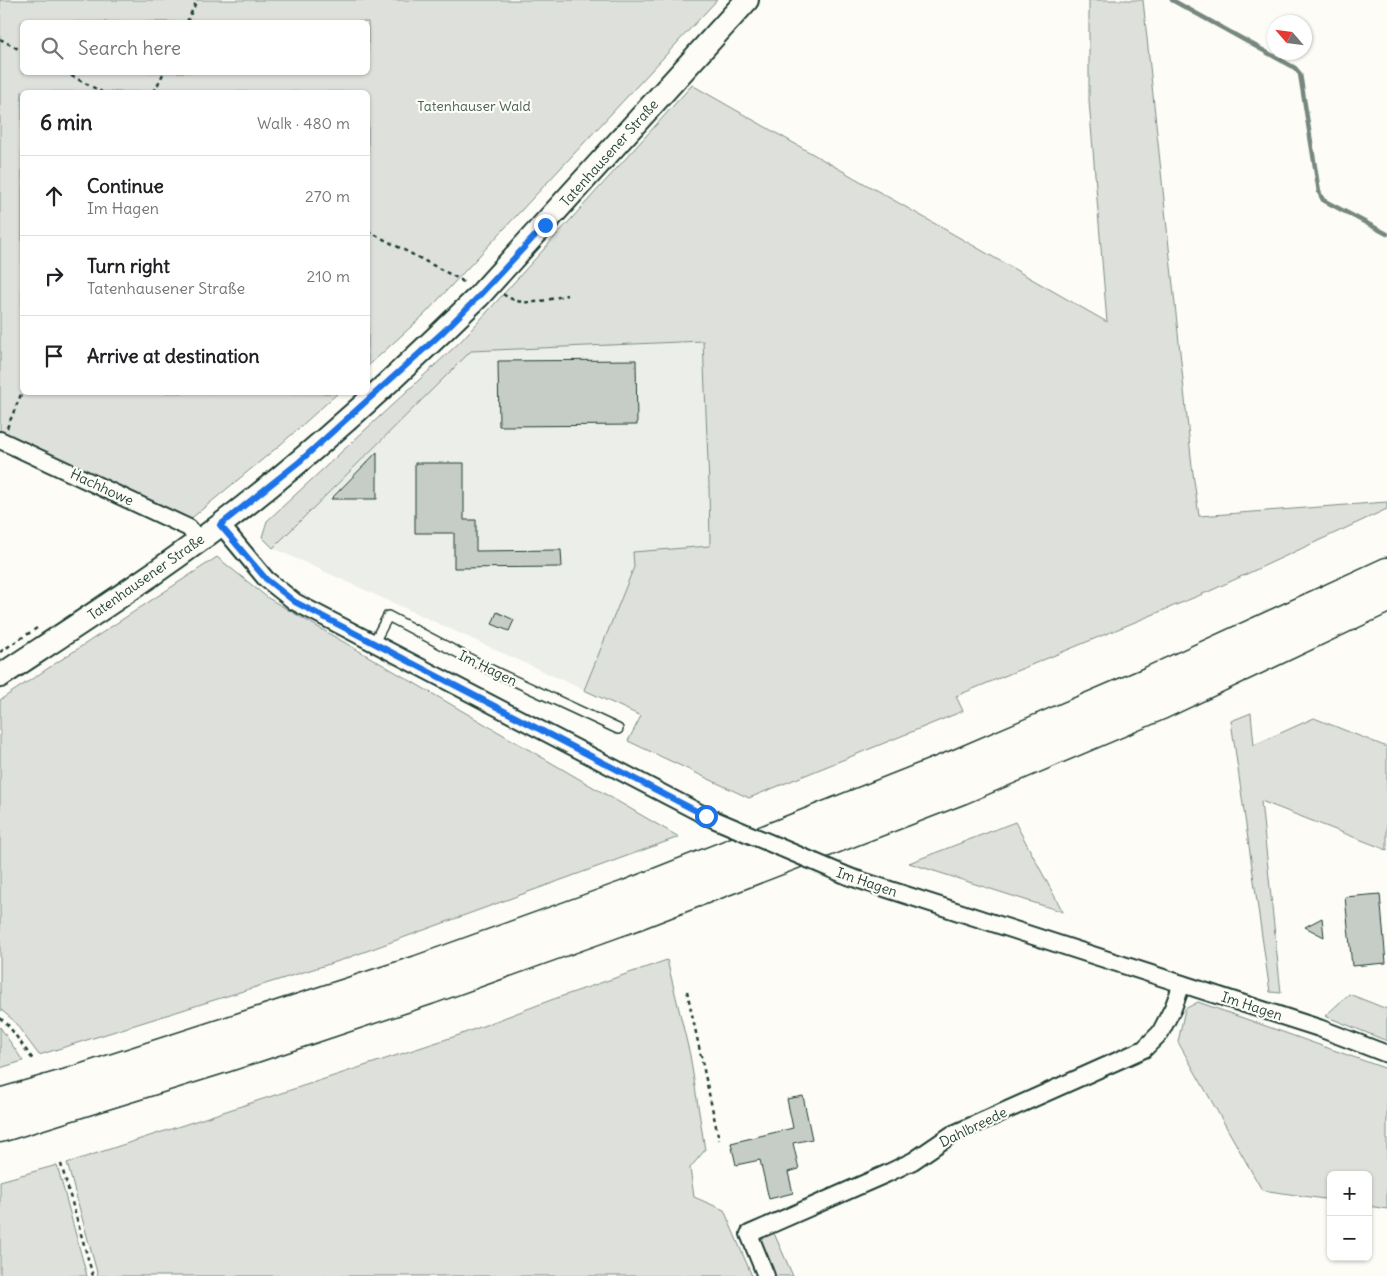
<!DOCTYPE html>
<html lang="en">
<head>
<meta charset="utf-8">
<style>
  :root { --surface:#fff; --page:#f2f2f2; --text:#202124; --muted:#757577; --line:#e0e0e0 }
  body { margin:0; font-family:Delius,sans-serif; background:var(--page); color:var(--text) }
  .controls { position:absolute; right:15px; bottom:15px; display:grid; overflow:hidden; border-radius:8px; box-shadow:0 1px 4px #0004 }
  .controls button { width:45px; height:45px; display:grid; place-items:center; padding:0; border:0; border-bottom:1px solid var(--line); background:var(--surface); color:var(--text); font:25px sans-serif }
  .compass { position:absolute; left:1267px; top:15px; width:45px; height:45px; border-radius:50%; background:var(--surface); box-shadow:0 1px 4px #0004; rotate:298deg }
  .stop { position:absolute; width:15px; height:15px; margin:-11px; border:4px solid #1a73e8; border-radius:50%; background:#fff }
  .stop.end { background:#1a73e8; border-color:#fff; box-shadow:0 1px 5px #0008 }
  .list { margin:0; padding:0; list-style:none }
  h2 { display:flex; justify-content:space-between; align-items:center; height:65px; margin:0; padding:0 20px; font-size:21px }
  h2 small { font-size:16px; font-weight:400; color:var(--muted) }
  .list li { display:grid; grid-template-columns:32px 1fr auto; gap:15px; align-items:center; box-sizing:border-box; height:80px; padding:0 20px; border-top:1px solid var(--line) }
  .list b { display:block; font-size:19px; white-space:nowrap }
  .list p { margin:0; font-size:16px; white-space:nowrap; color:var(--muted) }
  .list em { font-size:16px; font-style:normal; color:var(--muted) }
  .icon { flex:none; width:28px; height:28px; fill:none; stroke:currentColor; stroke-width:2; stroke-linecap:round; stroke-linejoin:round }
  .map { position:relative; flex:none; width:1387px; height:1276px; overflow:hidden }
  .search { position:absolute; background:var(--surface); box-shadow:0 1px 4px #0004; left:20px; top:20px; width:350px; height:55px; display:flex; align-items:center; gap:12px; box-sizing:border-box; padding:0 18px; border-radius:8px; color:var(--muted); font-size:19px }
  .panel { position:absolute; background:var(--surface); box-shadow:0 1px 4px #0004; left:20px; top:90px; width:350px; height:305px; border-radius:8px }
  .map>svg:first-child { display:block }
  .built { fill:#eceee9 }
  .green { fill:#dde0db; stroke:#7e8e88; fill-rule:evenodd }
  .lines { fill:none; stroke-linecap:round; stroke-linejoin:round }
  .stream { stroke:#75877f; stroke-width:4.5 }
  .building { fill:#c6cdc7; stroke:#1f3d34 }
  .lane-casing { stroke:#1f3d34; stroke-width:12 }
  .street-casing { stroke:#1f3d34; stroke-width:20 }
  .secondary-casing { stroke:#1f3d34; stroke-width:26 }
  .highway-casing { stroke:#1f3d34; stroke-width:31 }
  .path { stroke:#1f3d34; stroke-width:2.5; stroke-dasharray:4 4; stroke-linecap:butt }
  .lane { stroke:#fdfcf7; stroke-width:9 }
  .street { stroke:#fdfcf7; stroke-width:16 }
  .secondary { stroke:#fdfcf7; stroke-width:22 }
  .highway { stroke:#fdfcf7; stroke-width:28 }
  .street-bridge-casing { stroke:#1f3d34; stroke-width:20; stroke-linecap:butt }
  .street-bridge { stroke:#fdfcf7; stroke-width:16 }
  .route { stroke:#1a73e8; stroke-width:6 }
  .labels { text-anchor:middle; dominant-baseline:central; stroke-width:4.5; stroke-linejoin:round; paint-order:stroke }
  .park-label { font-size:14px; fill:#455e55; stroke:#fdfcf7 }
  .street-label { font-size:14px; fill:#1f3d34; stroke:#fdfcf7 }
</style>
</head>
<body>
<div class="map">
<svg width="1387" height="1276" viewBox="0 0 1387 1276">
  <rect width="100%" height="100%" fill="#fdfcf7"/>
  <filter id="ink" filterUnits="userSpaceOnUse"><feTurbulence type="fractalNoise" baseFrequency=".02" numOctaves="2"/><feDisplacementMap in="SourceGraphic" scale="10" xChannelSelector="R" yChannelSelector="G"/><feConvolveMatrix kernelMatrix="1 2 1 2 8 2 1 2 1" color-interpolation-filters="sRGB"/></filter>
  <g filter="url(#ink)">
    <polygon class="built" points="703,341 709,485 710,546 633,552 634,567 584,690 273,548 471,351"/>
    <g class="green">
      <path d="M0,0H717L424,315L368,366V92H22V392L338,393L280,445L188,521L0,431ZM22,22H368V72H22Z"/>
      <polygon points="1089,0 1143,0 1192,466 1199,516 1387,502 1387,509 1210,591 956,696 963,711 749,798 628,741 641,716 584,690 634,567 633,552 710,546 709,485 703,341 471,351 273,548 262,537 267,521 461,341 692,85 1107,322 1089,101"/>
      <polygon points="217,557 268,598 679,837 342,960 39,1055 13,1020 0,1009 0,700"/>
      <polygon points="1251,713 1254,745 1314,718 1387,747 1387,850 1261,801 1281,993 1270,992 1231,721"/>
      <polygon points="1015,822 1063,912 909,863"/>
      <polygon points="667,960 690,1055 705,1150 690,1168 694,1197 724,1210 752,1276 98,1276 67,1163 459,1035 551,1000"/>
      <polygon points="1349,994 1387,1009 1387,1041 1325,1016"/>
      <polygon points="1198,1002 1387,1069 1387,1209 1368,1206 1368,1175 1331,1175 1331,1200 1262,1190 1178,1042 1185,1009"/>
      <polygon points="0,1027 23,1061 0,1068"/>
      <polygon points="57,1165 87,1276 0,1276 0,1181"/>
      <polygon points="773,1231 793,1276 775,1276 760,1239"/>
    </g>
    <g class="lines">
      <polyline class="stream" points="1172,0 1295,68 1300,74 1319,192 1323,200 1387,234"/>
    </g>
    <g class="building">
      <polygon points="636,360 637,425 499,426 498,361"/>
      <polygon points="377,452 377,499 331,499"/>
      <polygon points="415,463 464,463 464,520 476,520 476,551 561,550 562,567 454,568 454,533 415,533"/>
      <polygon points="497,612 514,620 509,631 492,624"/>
      <polygon points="1380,894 1386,963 1352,966 1345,897"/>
      <polygon points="1322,918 1324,937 1305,927"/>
      <polygon points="803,1096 812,1139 793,1143 799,1169 788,1172 793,1193 769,1199 760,1160 736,1165 731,1143 793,1128 787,1099"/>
    </g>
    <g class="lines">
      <g class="lane-casing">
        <polyline id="lane" points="373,644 388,616 489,669 618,729"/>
      </g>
      <g class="street-casing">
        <g id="street">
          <polyline points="0,440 189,528 199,541"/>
          <polyline points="221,525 266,579 295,602 706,816"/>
          <polyline points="850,877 1319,1028 1387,1054"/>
          <polyline points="766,1276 749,1234 886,1174 913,1161 951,1135 1144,1049 1160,1033 1173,1008 1182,984"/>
        </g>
      </g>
      <g class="secondary-casing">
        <path id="secondary" d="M0,676C74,627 149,579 219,526C311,456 396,377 478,297L747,0"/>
      </g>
      <g class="highway-casing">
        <g id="highway">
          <polyline points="0,1103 65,1084 418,970 626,895 954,765 1150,681 1387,572"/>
          <polyline points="0,1128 225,1058 429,990 635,916 961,790 1161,705 1387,598"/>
        </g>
      </g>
      <g class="path">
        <polyline points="187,22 197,0"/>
        <polyline points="0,39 22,51"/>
        <polyline points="64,72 102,92"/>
        <polyline points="154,92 164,72"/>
        <polyline points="368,231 461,280 465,284"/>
        <path d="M503,294C523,309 545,300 567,295"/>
        <polyline points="7,428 22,392"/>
        <polyline points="0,652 37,628"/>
        <polyline points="687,991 719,1140"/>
        <polyline points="0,1018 8,1025 34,1061"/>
        <polyline points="61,1164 93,1276"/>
      </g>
      <use href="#lane" class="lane"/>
      <use href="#street" class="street"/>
      <use href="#secondary" class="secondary"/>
      <use href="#highway" class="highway"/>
      <g class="street-bridge-casing">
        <polyline id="street-bridge" points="706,816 850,877"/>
      </g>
      <use href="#street-bridge" class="street-bridge"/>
    </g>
  </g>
  <g class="lines" filter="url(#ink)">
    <polyline class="route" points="545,225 478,297 443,332 299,462 220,525 266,579 295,602 706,816"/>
  </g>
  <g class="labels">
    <g class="park-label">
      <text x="474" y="106">Tatenhauser Wald</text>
    </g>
    <g class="street-label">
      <text transform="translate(609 153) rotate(-48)">Tatenhausener Straße</text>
      <text transform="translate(102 487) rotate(25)">Hachhowe</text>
      <text transform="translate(146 577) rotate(-35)">Tatenhausener Straße</text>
      <text transform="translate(488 668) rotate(26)">Im Hagen</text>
      <text transform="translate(867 882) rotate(19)">Im Hagen</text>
      <text transform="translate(1252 1006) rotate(18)">Im Hagen</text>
      <text transform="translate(973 1127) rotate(-26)">Dahlbreede</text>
    </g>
  </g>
</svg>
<div class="controls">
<button>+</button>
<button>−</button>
</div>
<svg class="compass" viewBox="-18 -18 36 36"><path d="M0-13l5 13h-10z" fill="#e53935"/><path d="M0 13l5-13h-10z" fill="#757577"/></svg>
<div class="stop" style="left:706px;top:816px"></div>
<div class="stop end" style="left:545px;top:225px"></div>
<div class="search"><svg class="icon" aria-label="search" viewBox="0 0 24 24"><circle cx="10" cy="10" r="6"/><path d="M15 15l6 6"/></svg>Search here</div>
<section class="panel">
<h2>6 min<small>Walk · 480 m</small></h2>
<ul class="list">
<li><svg class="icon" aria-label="ahead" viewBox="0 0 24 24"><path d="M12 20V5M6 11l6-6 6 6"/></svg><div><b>Continue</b><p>Im Hagen</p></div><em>270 m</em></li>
<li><svg class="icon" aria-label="right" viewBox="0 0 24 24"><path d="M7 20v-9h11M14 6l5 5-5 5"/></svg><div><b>Turn right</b><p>Tatenhausener Straße</p></div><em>210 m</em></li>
<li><svg class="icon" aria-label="arrive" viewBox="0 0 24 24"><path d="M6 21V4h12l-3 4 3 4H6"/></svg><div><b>Arrive at destination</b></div></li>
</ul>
</section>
</div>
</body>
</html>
